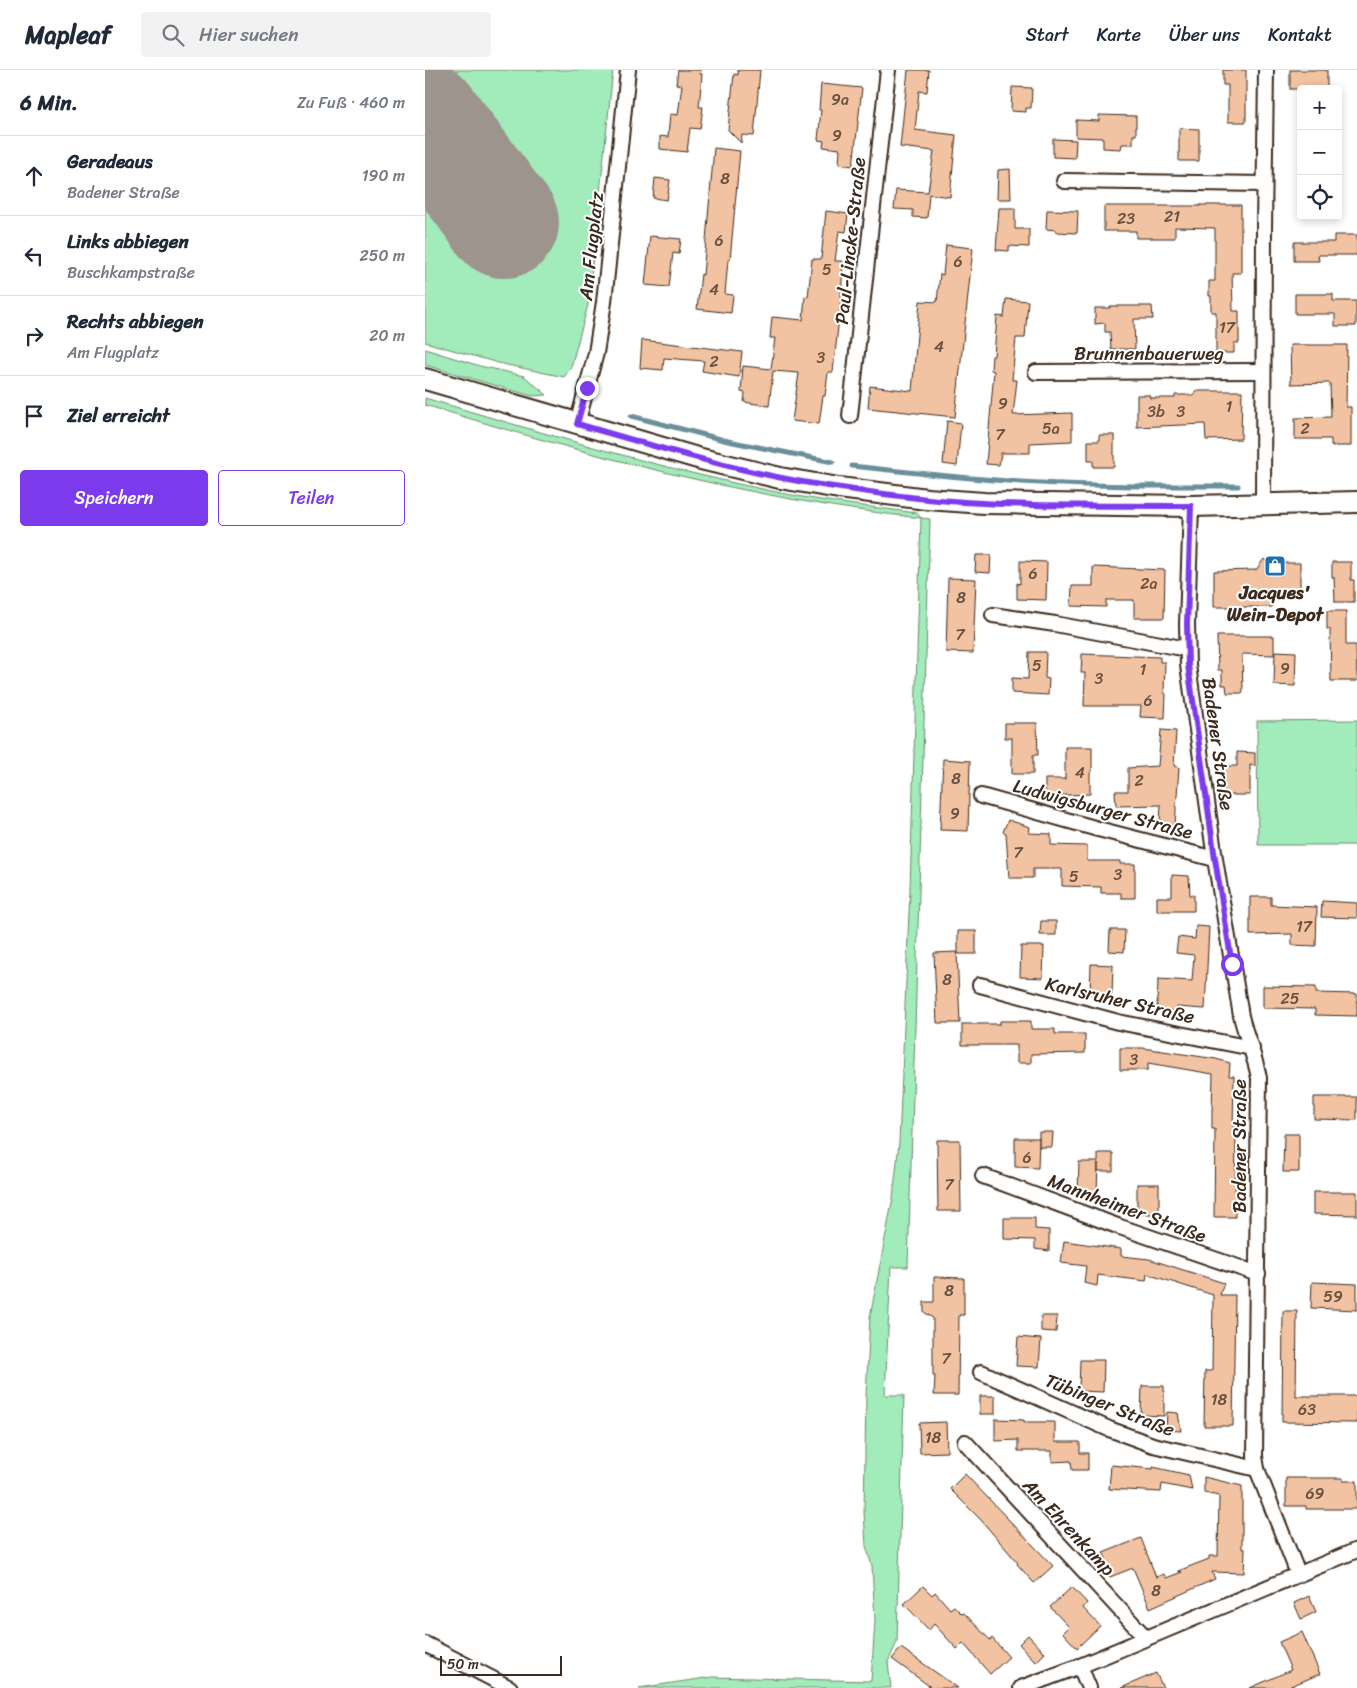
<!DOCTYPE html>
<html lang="de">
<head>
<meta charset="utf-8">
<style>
  :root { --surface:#fff; --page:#f2f2f3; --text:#1f2937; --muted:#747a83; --line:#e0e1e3; --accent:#7c3aed }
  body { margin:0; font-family:Sriracha,sans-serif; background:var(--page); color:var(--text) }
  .controls { position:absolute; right:15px; top:15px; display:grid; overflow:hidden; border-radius:5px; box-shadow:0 2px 8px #0003 }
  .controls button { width:45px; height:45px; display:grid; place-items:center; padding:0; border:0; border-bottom:1px solid var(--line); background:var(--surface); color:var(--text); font:25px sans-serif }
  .scale { position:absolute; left:15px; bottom:12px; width:122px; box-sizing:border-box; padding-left:5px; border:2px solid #3b2a1e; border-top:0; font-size:14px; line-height:18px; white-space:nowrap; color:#3b2a1e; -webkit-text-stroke:4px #fff; paint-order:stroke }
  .stop { position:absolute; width:15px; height:15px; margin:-11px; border:4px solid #7c3aed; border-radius:50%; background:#fff }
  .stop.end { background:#7c3aed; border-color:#fff; box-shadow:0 1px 5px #0008 }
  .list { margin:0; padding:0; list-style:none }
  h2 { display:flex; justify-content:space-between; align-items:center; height:65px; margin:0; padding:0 20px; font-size:21px }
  h2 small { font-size:16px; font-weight:400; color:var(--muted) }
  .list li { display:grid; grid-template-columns:32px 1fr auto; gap:15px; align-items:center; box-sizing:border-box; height:80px; padding:0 20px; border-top:1px solid var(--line) }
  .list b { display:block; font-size:19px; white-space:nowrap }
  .list p { margin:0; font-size:16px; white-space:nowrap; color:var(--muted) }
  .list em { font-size:16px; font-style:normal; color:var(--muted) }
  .actions { display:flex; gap:10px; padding:15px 20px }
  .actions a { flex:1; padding:11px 0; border:1px solid var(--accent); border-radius:5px; text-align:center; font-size:18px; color:var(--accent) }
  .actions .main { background:var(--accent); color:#fff }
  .icon { flex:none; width:28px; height:28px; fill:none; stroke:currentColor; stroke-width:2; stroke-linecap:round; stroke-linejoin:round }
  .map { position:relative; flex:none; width:932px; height:1618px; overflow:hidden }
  header { display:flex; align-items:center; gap:30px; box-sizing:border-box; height:70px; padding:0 25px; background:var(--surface); border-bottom:1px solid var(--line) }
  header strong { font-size:24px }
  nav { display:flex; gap:28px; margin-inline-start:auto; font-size:18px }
  .search { width:350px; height:45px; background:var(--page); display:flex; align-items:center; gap:12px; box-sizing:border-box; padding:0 18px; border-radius:5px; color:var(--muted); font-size:19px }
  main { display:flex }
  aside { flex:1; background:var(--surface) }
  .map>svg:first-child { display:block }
  .green { fill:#a2ebbb; stroke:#6e8a6c }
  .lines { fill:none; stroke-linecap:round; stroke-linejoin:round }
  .stream { stroke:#6b8f9a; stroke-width:5 }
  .runway { stroke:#9d948e; stroke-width:110 }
  .building { fill:#f2c3a2; stroke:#3b2a1e }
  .street-casing { stroke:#3b2a1e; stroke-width:18 }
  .secondary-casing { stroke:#3b2a1e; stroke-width:24 }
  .street { stroke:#fff; stroke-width:14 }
  .secondary { stroke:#fff; stroke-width:20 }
  .route { stroke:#7c3aed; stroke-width:6 }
  .labels { text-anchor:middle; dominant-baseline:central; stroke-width:4; stroke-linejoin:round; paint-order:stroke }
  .number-label { font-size:16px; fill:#69503f }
  .street-label { font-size:19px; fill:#3b2a1e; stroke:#fff }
  .poi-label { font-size:19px; font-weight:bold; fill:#3b2a1e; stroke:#fff }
</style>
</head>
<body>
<header>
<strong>Mapleaf</strong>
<div class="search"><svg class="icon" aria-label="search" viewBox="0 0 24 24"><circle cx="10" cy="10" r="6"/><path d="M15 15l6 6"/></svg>Hier suchen</div>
<nav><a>Start</a><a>Karte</a><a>Über uns</a><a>Kontakt</a></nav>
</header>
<main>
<aside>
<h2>6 Min.<small>Zu Fuß · 460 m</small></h2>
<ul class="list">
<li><svg class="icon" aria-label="ahead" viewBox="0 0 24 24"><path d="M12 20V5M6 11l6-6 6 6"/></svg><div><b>Geradeaus</b><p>Badener Straße</p></div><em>190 m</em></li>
<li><svg class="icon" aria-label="left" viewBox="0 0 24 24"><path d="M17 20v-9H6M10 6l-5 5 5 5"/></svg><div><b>Links abbiegen</b><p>Buschkampstraße</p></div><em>250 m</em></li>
<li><svg class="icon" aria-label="right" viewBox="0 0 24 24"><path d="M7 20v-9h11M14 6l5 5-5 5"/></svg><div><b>Rechts abbiegen</b><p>Am Flugplatz</p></div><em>20 m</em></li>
<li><svg class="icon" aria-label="arrive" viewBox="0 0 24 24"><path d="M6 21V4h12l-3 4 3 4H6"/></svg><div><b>Ziel erreicht</b></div></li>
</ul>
<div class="actions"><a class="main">Speichern</a><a>Teilen</a></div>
</aside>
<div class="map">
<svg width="932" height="1618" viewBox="0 0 932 1618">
  <rect width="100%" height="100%" fill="#fff"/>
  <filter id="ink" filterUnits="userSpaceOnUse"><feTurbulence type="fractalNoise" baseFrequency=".02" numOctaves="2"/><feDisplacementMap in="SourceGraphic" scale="10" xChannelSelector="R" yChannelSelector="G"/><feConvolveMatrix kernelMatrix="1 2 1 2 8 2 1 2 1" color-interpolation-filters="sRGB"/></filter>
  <g filter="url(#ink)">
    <g class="green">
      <polygon points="0,0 188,0 163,235 146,297 139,307 73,293 0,272"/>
      <polygon points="0,279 55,296 99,306 122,325 107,326 0,295"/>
      <path d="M0,328C118,363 236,399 356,423C401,432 447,437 492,443L496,448L505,449L483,1197H466L460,1325H479L472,1572L463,1592L466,1618H214L287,1607L446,1611L450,1551L447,1496L441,1476L439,1442L441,1325L445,1247L468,1127L474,1073L485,819L496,448C327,430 162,385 0,335Z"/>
      <polygon points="932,650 932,775 833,775 832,651"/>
    </g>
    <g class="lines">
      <g class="stream">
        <polyline points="206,346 303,371 408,392"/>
        <path d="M427,396C490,403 553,410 616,413C681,417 747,416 813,416"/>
      </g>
      <polyline class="runway" points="0,46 79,153"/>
    </g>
    <g class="building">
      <polygon points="253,0 276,0 275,4 277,4 274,37 278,37 275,59 265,58 262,82 235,79 235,66 243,67 245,44 253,45 257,15 251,14"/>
      <polygon points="313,0 335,0 329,66 317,65 316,73 303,60 309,4 313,5"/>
      <polygon points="483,0 504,0 502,22 494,21 490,60 531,65 525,127 504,124 502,148 488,147 488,140 469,139 471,120 503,122 509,81 475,77"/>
      <polygon points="798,0 821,0 821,52 803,52 803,15 798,15"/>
      <rect x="865" y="0" width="37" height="19"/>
      <polygon points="396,14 437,18 428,96 414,94 415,79 398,77 399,71 393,70 396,40 394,40"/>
      <polygon points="587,17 607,18 606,38 601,38 601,42 586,41"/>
      <polygon points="674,45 711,46 711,65 708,65 708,74 697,74 696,79 678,78 678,68 651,67 651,50 674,51"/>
      <polygon points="754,58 774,59 774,91 754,91"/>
      <polygon points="628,69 651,70 650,88 628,87"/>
      <polygon points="289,78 315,81 305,190 303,190 300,224 308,225 306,243 272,239 276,204 278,205"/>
      <polygon points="585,99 586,129 572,129 573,100"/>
      <polygon points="230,108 245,110 242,130 228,128"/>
      <polygon points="775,135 816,135 816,203 807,203 808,241 814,241 814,273 809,273 809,283 791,283 791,242 786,242 786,226 784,226 784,211 790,211 790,158 750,157 750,168 711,168 711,161 679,161 679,136 775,136"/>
      <polygon points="574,138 590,138 590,159 604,159 604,177 584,176 584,181 571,180"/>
      <polygon points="622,140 653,141 652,163 631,162 631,160 621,159"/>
      <polygon points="401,141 423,144 421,162 414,161 410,191 418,191 416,230 408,302 403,302 400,326 398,326 394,354 367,351 374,303 348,301 344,336 319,332 320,323 316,322 318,296 346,299 350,268 345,268 347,247 378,250 380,226 383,227 387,189 396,189"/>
      <polygon points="909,165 932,165 932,185 893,185 894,191 869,191 869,172 909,172"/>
      <polygon points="225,166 256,169 254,184 248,183 244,217 220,215"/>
      <polygon points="521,175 548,178 530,347 443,338 445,316 487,321 495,231 512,232 515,204 518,205"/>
      <polygon points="870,224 908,224 908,231 931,231 931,256 910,256 910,244 870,244"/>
      <polygon points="581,229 603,231 600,268 591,268 587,310 592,310 588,345 647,343 647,371 605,373 605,383 576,383 574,395 561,394 569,301 566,300 567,286 569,286 572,246 579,247"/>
      <polygon points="685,236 727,236 728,249 709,249 710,279 686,279 685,262 680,262 680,253 670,254 670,238 685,238"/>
      <polygon points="217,270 317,282 314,307 277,301 279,291 239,288 238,300 215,298"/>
      <polygon points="865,275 922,275 921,337 926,337 926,376 906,376 906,369 870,369 870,348 906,347 905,313 866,314"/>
      <polygon points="770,321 817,321 816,369 781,370 780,354 712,357 712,325 724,325 725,328 750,328 750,325 770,325"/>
      <polygon points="522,351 536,353 532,396 518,394"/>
      <polygon points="674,365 689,365 689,397 668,397 668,391 663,391 663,371 674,371"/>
      <polygon points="551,485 566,485 565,503 550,502"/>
      <polygon points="839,489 843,493 875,493 875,527 847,526 847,537 789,537 789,501 831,500"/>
      <polygon points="595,491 622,492 621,530 592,529 592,513 595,514"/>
      <polygon points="907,492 926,492 926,510 929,510 929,532 910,532 909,507 907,507"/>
      <polygon points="668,497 740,500 739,548 709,548 709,530 681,530 681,537 646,536 647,516 668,516"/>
      <polygon points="523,508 551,509 548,583 521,582"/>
      <polygon points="902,541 921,541 921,575 931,575 932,611 906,611 905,559 902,559"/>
      <polygon points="792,566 849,566 849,585 817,584 818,623 802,623 801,615 797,615 797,600 793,600"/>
      <polygon points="850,581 871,582 870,616 849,615"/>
      <polygon points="604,582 621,582 620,608 624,609 623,625 587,623 587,608 603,609"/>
      <polygon points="657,584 735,587 735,592 740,592 739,623 741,624 740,648 715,647 716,636 659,636 660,603 656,603"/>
      <polygon points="580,653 612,653 613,685 608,685 608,704 587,704 587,668 580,668"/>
      <polygon points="736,660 751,661 749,696 754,697 750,755 735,754 736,735 691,736 690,721 703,721 703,698 733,696"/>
      <polygon points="640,677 667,677 667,702 665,703 665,724 620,726 620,709 640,709"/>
      <polygon points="812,682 830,683 830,696 825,695 825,725 799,725 799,696 812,696"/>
      <polygon points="518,689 545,691 543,761 515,760"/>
      <polygon points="583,750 605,757 604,763 626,764 626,775 662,776 662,791 695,791 695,794 710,794 710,828 696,828 696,823 676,823 676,817 637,816 637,799 608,799 608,808 584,808 581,763 578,762"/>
      <polygon points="747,805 764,806 765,825 769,825 769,841 732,841 732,827 747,827"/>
      <polygon points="825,827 846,827 846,835 892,837 891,876 867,875 867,864 825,865"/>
      <polygon points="897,831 932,833 932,848 896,847"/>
      <polygon points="616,851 631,851 631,865 615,865"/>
      <polygon points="771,856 784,857 780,939 752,937 752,941 732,940 733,909 767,911 769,885 751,883 753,867 770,869"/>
      <polygon points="685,860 700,860 699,882 684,881"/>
      <rect x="533" y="861" width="18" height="23"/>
      <polygon points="596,876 619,876 618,908 595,907"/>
      <polygon points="532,882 535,953 512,953 509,883"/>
      <polygon points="666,894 688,895 687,925 665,924"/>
      <polygon points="838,916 891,917 891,923 932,924 932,946 890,945 890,939 838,938"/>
      <polygon points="575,951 606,951 606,959 630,959 630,964 660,964 660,983 606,984 606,993 592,993 592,975 537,975 537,954 575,954"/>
      <polygon points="695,978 718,978 791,989 805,993 804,1006 809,1006 808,1059 811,1060 810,1147 789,1147 790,1059 787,1059 787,1042 788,1004 723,993 723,1000 695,1000"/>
      <polygon points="889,1027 932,1027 932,1050 889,1049"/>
      <polygon points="614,1062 628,1062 627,1077 614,1077"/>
      <polygon points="859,1064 874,1064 874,1102 858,1102"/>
      <polygon points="590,1068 614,1068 613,1098 590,1097"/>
      <polygon points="512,1070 535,1070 536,1141 513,1141"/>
      <polygon points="673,1083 688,1083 688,1101 673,1101 673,1093 672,1123 653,1123 654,1092 673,1092"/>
      <rect x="712" y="1114" width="22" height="30"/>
      <polygon points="888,1122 932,1122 932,1145 888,1144"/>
      <polygon points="579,1148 610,1148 610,1159 624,1160 624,1181 610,1179 610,1170 579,1169"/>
      <polygon points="639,1171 696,1179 696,1186 724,1189 799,1213 795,1225 810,1225 808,1356 779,1356 780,1301 787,1301 788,1225 722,1204 721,1211 673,1205 672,1216 659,1213 661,1196 636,1193"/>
      <polygon points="509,1207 539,1208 539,1245 534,1245 533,1325 509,1325 510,1306 508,1306 508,1248 499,1242 499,1232 509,1232"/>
      <polygon points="887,1212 932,1214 932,1240 886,1238"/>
      <polygon points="858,1241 872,1241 871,1326 932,1326 932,1353 857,1352"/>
      <polygon points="616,1246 632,1246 631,1262 616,1261"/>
      <polygon points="593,1267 616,1269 614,1297 591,1296"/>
      <polygon points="655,1290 679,1290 678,1322 654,1321"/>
      <polygon points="717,1316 739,1316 739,1346 716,1345"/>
      <rect x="555" y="1326" width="15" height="18"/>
      <polygon points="742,1342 753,1343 756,1361 741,1360"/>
      <polygon points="570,1349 599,1350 599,1352 630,1352 630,1372 655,1372 655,1383 663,1383 663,1400 647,1400 646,1391 627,1392 627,1381 593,1381 593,1370 570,1371"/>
      <polygon points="521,1352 522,1382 495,1383 494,1353"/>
      <polygon points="686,1395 728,1399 728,1397 764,1405 767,1420 737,1414 736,1422 684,1419"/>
      <polygon points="540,1404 628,1496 609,1513 592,1494 593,1493 556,1450 525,1419"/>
      <polygon points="779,1407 817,1416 817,1479 820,1479 819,1503 787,1502 790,1509 725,1538 708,1498 685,1507 672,1492 681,1488 678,1483 716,1468 731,1507 739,1504 741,1508 757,1502 753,1501 784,1489 784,1486 793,1486 794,1426 779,1423"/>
      <polygon points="861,1408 918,1408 918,1411 932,1411 932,1439 881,1439 881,1436 861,1436"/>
      <polygon points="498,1516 507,1525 510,1522 525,1539 529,1536 537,1544 539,1543 565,1570 567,1568 584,1587 565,1604 538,1573 532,1579 509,1554 504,1560 479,1534"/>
      <polygon points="647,1517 662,1533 658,1538 675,1556 652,1578 638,1563 644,1557 625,1537"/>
      <polygon points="884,1526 891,1542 876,1549 869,1533"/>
      <polygon points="877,1562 895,1604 861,1618 825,1618 866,1600 854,1572"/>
      <polygon points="603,1565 620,1583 611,1592 594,1574"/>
      <polygon points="476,1578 533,1618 507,1618 467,1589"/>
      <polygon points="731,1603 738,1618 696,1618"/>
    </g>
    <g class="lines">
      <g class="street-casing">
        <g id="street">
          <polyline points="639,111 839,114"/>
          <polyline points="611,302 838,301"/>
          <polyline points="425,346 463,0"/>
          <polyline points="152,354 171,283 179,232 203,0"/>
          <polyline points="838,435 839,160 841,0"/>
          <path d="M766,436L762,554L763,595L790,789L816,946C821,967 830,986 834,1008L830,1386L832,1399L873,1504"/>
          <polyline points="568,545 630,554 762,579"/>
          <polyline points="556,726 673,759 790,789"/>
          <polyline points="555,915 693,952 827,978"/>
          <polyline points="558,1106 695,1157 833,1204"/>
          <polyline points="556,1302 684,1359 728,1375 832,1399"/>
          <polyline points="540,1372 721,1568"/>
          <polyline points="0,1574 85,1618"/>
          <polyline points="655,1596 664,1618"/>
          <polyline points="596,1618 655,1596 932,1480"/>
        </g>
      </g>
      <g class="secondary-casing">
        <polyline id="secondary" points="0,309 276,389 355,408 414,418 502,429 559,433 766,436 932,432"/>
      </g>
      <use href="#street" class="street"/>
      <use href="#secondary" class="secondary"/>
    </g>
  </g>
  <g class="lines" filter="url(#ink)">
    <path class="route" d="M162,318L152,354C239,379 326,406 416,418C463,425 511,431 558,433C627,437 697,435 766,436L762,554L763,595L790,789L807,894"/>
  </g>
  <defs>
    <g id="shop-square" transform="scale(1.125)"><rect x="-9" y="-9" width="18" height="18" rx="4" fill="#1f6fb2" stroke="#fff"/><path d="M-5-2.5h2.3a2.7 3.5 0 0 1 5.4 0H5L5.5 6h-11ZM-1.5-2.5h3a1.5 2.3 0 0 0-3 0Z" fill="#fff"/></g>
  </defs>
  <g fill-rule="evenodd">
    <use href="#shop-square" x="850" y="496"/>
  </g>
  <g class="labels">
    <g class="number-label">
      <text x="415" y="29">9a</text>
      <text x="412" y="65">9</text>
      <text x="300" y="108">8</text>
      <text x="747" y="146">21</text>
      <text x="701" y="148">23</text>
      <text x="294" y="170">6</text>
      <text x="533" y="191">6</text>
      <text x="402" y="199">5</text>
      <text x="289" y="219">4</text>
      <text x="802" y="257">17</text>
      <text x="514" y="276">4</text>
      <text x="396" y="287">3</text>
      <text x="289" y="291">2</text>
      <text x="578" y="333">9</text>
      <text x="804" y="336">1</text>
      <text x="731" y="341">3b</text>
      <text x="756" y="341">3</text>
      <text x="626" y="358">5a</text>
      <text x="880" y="358">2</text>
      <text x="575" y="364">7</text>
      <text x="608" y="503">6</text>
      <text x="724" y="513">2a</text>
      <text x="536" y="527">8</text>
      <text x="535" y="564">7</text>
      <text x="612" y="595">5</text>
      <text x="860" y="598">9</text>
      <text x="718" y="599">1</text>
      <text x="674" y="608">3</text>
      <text x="723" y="630">6</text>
      <text x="655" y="702">4</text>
      <text x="531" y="708">8</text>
      <text x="714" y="710">2</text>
      <text x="530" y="743">9</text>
      <text x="593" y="782">7</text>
      <text x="693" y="804">3</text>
      <text x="649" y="806">5</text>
      <text x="879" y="856">17</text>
      <text x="522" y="909">8</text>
      <text x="865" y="928">25</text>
      <text x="709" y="989">3</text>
      <text x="602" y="1087">6</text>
      <text x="524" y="1114">7</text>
      <text x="524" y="1220">8</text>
      <text x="908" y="1226">59</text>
      <text x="521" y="1288">7</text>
      <text x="794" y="1329">18</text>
      <text x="882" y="1339">63</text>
      <text x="508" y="1367">18</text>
      <text x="890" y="1423">69</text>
      <text x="731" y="1520">8</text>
    </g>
    <g class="street-label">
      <text transform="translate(425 171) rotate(-84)">Paul-Lincke-Straße</text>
      <text transform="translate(166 176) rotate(-84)">Am Flugplatz</text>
      <text x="724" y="283">Brunnenbauerweg</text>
      <text transform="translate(793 674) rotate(82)">Badener Straße</text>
      <text transform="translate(678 739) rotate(15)">Ludwigsburger Straße</text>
      <text transform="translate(695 930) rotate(13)">Karlsruher Straße</text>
      <text transform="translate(814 1076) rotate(-90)">Badener Straße</text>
      <text transform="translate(702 1138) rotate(20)">Mannheimer Straße</text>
      <text transform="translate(685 1335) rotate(22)">Tübinger Straße</text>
      <text transform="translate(644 1457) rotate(47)">Am Ehrenkamp</text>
    </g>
    <g class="poi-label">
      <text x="850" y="522">Jacques'<tspan x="850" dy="22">Wein-Depot</tspan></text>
    </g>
  </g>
</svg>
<div class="controls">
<button>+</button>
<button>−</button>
<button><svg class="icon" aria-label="locate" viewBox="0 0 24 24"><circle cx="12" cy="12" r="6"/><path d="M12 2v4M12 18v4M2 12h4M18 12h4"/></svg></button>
</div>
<div class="scale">50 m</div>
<div class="stop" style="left:807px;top:894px"></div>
<div class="stop end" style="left:162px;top:318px"></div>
</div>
</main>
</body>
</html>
